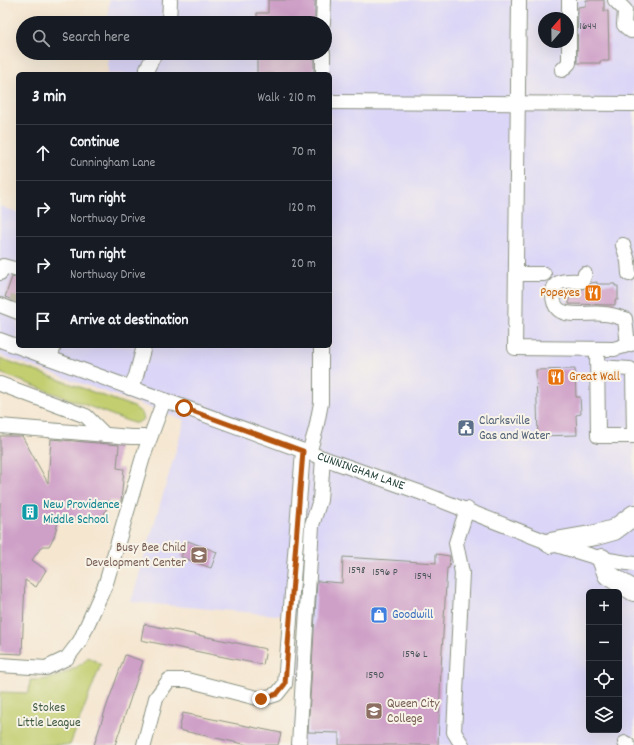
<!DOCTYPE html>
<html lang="en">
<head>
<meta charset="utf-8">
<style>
  :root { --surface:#171b24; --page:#242831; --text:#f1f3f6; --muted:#9ea1a6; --line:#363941 }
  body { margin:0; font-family:Dekko,sans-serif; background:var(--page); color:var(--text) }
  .controls { position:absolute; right:12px; bottom:12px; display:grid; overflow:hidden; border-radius:6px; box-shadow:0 4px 16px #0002 }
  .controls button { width:36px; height:36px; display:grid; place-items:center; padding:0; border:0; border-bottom:1px solid var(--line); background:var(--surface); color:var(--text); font:20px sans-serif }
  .compass { position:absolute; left:538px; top:12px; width:36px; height:36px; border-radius:50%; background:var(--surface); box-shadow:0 4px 16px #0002; rotate:20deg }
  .stop { position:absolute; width:12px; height:12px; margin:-9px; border:3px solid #b45309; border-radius:50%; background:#fff }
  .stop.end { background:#b45309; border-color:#fff; box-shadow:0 1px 4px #0008 }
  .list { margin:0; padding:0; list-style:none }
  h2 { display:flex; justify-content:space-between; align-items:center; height:52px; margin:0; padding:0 16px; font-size:17px }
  h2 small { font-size:13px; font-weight:400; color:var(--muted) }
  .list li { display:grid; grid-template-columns:26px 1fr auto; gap:12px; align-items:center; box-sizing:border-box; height:56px; padding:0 16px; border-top:1px solid var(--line) }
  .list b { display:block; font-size:15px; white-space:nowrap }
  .list p { margin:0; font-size:13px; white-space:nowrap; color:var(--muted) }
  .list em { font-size:13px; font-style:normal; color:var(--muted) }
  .icon { flex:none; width:22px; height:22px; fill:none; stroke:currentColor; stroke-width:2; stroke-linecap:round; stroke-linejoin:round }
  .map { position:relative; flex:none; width:634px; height:745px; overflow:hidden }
  .search { position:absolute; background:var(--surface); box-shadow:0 4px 16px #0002; left:16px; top:16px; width:316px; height:44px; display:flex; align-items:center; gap:10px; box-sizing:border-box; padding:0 14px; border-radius:22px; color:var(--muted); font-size:15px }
  .panel { position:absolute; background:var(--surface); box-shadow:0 4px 16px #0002; left:16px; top:72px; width:316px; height:276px; border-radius:6px }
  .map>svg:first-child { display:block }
  .built { fill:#dbd6f7; fill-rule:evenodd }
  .green { fill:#c2ce6f; stroke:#708652 }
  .building { fill:#ce9fc7 }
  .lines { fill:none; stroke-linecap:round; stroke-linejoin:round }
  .minor-tunnel { stroke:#cac4b1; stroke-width:14; stroke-dasharray:14 7; stroke-linecap:butt }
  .minor-casing { stroke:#8a9282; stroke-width:16 }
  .highway-casing { stroke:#8a9282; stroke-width:22 }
  .minor { stroke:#fff; stroke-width:14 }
  .highway { stroke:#fff; stroke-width:20 }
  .route { stroke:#b45309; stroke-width:5 }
  .labels { text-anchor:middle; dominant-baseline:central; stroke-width:4; stroke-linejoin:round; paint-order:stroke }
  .number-label { font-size:11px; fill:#4b5659 }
  .food-label { font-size:13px; fill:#c56008; stroke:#f7f3e8; text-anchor:end }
  .service-label { font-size:13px; fill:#4e5e75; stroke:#f7f3e8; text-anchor:start }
  .street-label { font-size:13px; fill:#1f3d34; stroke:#f7f3e8 }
  .culture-label { font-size:13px; fill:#0d838f; stroke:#f7f3e8; text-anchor:start }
  .education-label { font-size:13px; fill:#785e54; stroke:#f7f3e8; text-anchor:end }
  .shop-label { font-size:13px; fill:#366cbe; stroke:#f7f3e8; text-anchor:start }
  .park-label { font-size:13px; fill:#405a40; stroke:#f7f3e8 }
</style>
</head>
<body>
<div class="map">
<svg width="634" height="745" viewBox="0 0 634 745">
  <rect width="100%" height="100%" fill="#f7f3e8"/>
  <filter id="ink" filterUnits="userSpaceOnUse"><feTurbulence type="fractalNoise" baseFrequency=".025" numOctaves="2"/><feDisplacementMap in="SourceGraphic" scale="8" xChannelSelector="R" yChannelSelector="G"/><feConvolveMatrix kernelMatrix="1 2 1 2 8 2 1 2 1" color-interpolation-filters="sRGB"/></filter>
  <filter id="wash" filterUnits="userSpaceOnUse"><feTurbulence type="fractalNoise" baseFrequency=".012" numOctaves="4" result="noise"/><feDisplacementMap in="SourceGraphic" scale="16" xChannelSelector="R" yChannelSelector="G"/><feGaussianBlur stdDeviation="0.9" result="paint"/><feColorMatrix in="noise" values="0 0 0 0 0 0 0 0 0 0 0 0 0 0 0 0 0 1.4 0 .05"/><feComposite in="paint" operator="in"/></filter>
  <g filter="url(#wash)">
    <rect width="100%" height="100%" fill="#f5e6d0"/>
    <path class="built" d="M109,0H634V745H293L301,617L131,602L185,420L0,355V206L18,213V346H330V74H108V53H325V23H108ZM544,18H568V42H544ZM589,592H619V730H589Z"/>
    <g class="green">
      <polygon points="0,358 134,407 142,413 144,419 137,423 133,423 0,373"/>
      <path d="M88,657L101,664L70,745H0V692L29,693L30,680C49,680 56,678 73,669C80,665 84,663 88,657Z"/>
    </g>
    <g id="blocks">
      <g class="building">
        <polygon points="268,0 315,0 315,23 257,23 257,13 268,13"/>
        <polygon points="586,0 604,0 604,11 608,11 609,61 600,61 600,63 577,63 578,7 586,6"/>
        <rect x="257" y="53" width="57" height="21"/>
        <polygon points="12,277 18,278 18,302 5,297"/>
        <polygon points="597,282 597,284 615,284 615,286 618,286 618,300 615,300 615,305 569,304 569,289 582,289 587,288 591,283"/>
        <polygon points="575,369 576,397 580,397 581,414 576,415 577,435 538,436 536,370"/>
        <polygon points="0,436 22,436 48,483 51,439 119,445 117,468 124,469 121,502 109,501 102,521 59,518 54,537 49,546 42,546 32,560 46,570 36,587 25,580 22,654 0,653"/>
        <polygon points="188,541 217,552 211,568 181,557"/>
        <polygon points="436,554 450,556 449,568 447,568 441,668 438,745 339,745 339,733 308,732 317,581 342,583 343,557 436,563"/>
        <polygon points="144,624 266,649 263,665 141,640"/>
        <polygon points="125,655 143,661 115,745 94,745 107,705"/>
        <polygon points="183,713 281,733 278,745 248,745 179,730"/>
      </g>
    </g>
  </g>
  <g filter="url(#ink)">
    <use href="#blocks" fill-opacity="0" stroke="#8a9282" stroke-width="1"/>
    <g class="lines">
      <polyline class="minor-tunnel" points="16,302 18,296"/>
      <g class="minor-casing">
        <g id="minor">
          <polyline points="519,0 515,348 614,349 634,343"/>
          <polyline points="615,0 625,10 624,25 631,31"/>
          <polyline points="169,23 170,0"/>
          <polyline points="323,23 324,0"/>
          <polyline points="562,70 569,63 569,0"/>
          <polyline points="147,74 147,69 155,53"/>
          <polyline points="323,74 323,53"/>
          <polyline points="330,102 634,104"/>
          <polyline points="623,245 628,261 629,274"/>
          <polyline points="0,273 3,266 18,270"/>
          <polyline points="516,274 544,274"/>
          <path d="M585,274L582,281C571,281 552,278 553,294C553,299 554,305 558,309C567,318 592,312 604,314C611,314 618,317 625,319L628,345"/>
          <polyline points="0,305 18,312"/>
          <path id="s1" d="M0,340L323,458L422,493L550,543L602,559L634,564"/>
          <polyline points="597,349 598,436 634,436 633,371 630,369 598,367"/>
          <polyline points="50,358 54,346"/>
          <polyline points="0,384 86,416 105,435"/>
          <polyline points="130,388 136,376 144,346"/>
          <polyline points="0,426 131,437 150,437"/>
          <polyline points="309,453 316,429 321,403 321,346"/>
          <polyline points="0,665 46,668 67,658 80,641 106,583 143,457 164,400"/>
          <polyline points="625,743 628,745"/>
          <polyline points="144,745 156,698 169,680 187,680 261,699 277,694 285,684 303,451"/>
          <polyline points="299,745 312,525 320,500 323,458"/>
          <polyline points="462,745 454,732 462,573 456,543 467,509"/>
        </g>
      </g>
      <g class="highway-casing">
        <g id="highway">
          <polyline points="550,543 596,535 614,530 634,515"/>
          <polyline points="602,559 608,575 634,591"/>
        </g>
      </g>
      <use href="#minor" class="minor"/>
      <use href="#highway" class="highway"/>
    </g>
  </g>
  <g class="lines" filter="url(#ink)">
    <polyline class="route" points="184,408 303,451 285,684 277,694 261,699"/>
  </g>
  <defs>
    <g id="restaurant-square" transform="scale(0.9)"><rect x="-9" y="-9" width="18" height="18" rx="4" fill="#e8710a" stroke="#f7f3e8"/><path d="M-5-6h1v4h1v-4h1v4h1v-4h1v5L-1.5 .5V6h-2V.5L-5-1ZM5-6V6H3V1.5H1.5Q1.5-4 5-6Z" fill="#fff"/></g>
    <g id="civic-square" transform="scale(0.9)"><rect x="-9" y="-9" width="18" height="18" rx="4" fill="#5c6f8a" stroke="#f7f3e8"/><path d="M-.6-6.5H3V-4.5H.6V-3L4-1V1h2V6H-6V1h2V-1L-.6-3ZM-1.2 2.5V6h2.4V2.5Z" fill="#fff"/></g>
    <g id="building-square" transform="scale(0.9)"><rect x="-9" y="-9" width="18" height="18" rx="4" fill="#0f9aa8" stroke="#f7f3e8"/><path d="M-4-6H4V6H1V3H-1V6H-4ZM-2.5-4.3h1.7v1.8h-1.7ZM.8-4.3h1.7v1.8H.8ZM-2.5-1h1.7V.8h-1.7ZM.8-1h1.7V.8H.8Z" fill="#fff"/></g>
    <g id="school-square" transform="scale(0.9)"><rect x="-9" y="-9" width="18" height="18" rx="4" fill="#8d6e63" stroke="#f7f3e8"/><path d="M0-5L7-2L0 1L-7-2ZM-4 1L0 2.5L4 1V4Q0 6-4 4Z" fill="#fff"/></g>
    <g id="shop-square" transform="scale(0.9)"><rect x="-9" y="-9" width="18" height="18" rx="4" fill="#3f7fe0" stroke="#f7f3e8"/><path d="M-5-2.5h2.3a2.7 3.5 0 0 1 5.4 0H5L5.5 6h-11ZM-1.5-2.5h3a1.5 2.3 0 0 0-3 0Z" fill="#fff"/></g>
    <g id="university-square" transform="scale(0.9)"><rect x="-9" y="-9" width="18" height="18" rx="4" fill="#8d6e63" stroke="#f7f3e8"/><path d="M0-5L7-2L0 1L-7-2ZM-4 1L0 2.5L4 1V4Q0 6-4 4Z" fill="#fff"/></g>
  </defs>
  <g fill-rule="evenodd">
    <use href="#restaurant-square" x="593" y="293"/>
    <use href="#restaurant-square" x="556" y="377"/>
    <use href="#civic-square" x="466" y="428"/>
    <use href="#building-square" x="30" y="512"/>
    <use href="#school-square" x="199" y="555"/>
    <use href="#shop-square" x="379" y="615"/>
    <use href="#university-square" x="374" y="711"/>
  </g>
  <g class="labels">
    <g class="number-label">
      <text x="588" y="27">1644</text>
      <text x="357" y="571">1598</text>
      <text x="385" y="573">1596 P</text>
      <text x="423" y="577">1594</text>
      <text x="415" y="655">1596 L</text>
      <text x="375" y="676">1590</text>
    </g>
    <g class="food-label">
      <text x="580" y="293">Popeyes</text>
      <text x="569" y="377" text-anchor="start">Great Wall</text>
    </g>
    <g class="service-label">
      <text x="479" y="421">Clarksville<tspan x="479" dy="15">Gas and Water</tspan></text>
    </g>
    <g class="street-label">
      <text stroke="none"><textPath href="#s1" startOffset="384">CUNNINGHAM LANE</textPath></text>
    </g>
    <g class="culture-label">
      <text x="43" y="505">New Providence<tspan x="43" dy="15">Middle School</tspan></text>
    </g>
    <g class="education-label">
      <text x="186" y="548">Busy Bee Child<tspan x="186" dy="15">Development Center</tspan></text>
      <text x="387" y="704" text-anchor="start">Queen City<tspan x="387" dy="15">College</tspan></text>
    </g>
    <g class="shop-label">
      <text x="392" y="615">Goodwill</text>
    </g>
    <g class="park-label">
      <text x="49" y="708">Stokes<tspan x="49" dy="15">Little League</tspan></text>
    </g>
  </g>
</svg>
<div class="controls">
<button>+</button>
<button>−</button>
<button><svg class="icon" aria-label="locate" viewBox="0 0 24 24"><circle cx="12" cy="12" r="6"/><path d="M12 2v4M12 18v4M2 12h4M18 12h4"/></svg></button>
<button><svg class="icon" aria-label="layers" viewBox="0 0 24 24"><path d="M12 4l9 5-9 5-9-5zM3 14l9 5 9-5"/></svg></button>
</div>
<svg class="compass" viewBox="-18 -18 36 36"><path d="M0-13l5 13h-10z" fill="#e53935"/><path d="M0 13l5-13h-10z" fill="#9ea1a6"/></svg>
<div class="stop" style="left:184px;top:408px"></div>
<div class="stop end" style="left:261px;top:699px"></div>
<div class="search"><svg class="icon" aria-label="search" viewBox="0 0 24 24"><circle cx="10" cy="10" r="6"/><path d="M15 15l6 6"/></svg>Search here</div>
<section class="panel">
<h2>3 min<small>Walk · 210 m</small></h2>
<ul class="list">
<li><svg class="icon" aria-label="ahead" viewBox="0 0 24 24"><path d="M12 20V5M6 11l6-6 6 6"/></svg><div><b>Continue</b><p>Cunningham Lane</p></div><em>70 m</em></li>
<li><svg class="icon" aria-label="right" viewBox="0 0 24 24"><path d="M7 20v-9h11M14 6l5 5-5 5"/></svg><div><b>Turn right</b><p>Northway Drive</p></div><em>120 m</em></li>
<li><svg class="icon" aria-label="right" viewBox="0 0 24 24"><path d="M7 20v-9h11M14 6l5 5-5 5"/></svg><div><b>Turn right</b><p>Northway Drive</p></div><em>20 m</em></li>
<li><svg class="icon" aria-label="arrive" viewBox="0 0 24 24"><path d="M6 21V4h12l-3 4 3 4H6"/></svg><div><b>Arrive at destination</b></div></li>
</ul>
</section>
</div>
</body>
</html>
